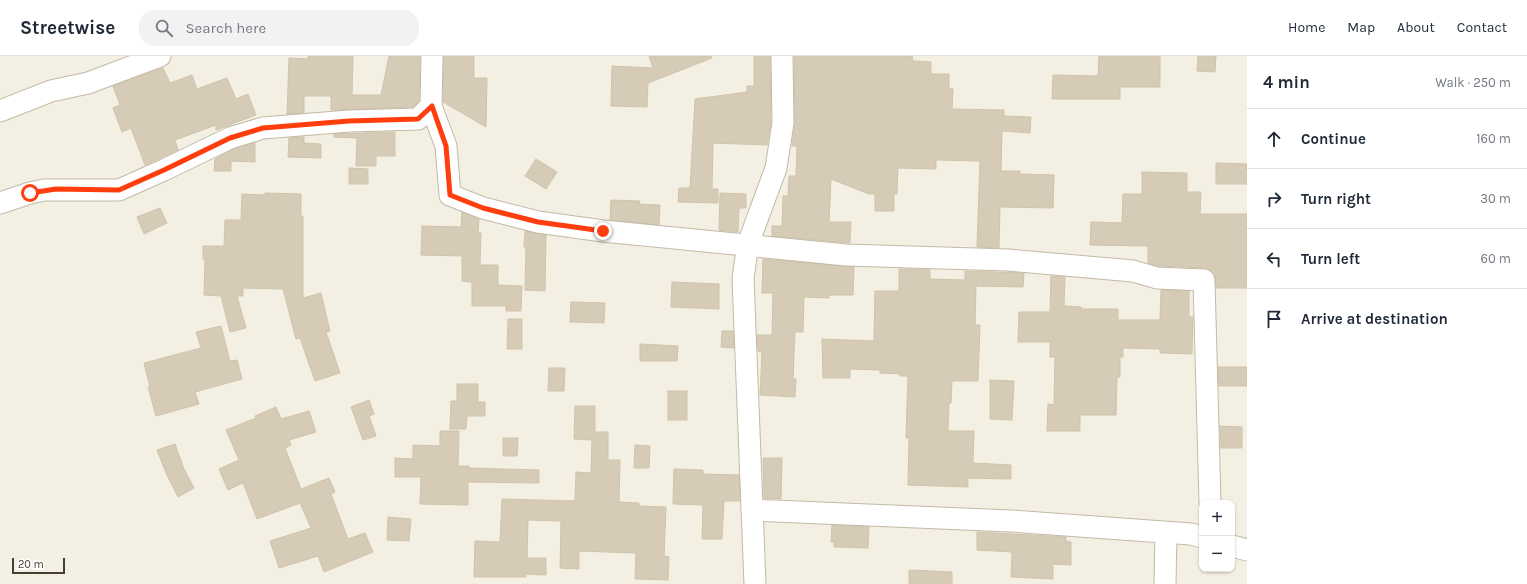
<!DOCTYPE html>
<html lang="en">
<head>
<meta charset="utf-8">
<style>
  :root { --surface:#fff; --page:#f2f2f3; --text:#1f2937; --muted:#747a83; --line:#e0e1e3 }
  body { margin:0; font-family:Karla,sans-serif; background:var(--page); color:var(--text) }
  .controls { position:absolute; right:12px; bottom:12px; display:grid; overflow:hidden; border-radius:8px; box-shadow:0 1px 3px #0004 }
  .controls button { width:36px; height:36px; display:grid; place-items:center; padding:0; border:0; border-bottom:1px solid var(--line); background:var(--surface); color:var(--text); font:20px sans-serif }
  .scale { position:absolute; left:12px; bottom:10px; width:53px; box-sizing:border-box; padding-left:4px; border:2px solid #453f32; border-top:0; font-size:11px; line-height:14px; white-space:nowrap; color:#453f32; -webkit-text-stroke:3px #fff; paint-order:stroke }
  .stop { position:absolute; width:12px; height:12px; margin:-9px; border:3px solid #ff3d0d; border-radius:50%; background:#fff }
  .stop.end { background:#ff3d0d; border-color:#fff; box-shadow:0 1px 4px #0008 }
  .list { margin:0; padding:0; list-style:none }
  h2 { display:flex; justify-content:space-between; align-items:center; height:52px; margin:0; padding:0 16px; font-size:17px }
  h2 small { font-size:13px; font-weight:400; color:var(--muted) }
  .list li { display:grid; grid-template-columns:26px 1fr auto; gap:12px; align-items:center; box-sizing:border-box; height:60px; padding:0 16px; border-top:1px solid var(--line) }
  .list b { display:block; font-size:15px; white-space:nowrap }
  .list em { font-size:13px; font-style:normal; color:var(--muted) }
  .icon { flex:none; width:22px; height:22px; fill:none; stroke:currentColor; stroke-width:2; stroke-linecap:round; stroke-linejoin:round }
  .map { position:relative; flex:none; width:1247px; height:528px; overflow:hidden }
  header { display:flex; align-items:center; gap:24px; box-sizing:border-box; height:56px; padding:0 20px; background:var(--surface); border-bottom:1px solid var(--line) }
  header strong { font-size:19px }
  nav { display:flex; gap:22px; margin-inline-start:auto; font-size:14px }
  .search { width:280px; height:36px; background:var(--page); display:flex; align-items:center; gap:10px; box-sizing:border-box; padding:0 14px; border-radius:16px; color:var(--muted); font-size:15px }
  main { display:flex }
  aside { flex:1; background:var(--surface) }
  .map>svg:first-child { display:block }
  .building { fill:#d5cbb7; stroke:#d1c3a9 }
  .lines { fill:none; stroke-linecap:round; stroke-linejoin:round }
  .minor-casing { stroke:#c2baa7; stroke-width:23 }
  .minor { stroke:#fff; stroke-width:21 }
  .route { stroke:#ff3d0d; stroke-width:5 }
</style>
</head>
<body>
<header>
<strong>Streetwise</strong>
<div class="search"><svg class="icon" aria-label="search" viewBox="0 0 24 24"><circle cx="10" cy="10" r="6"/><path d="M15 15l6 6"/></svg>Search here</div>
<nav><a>Home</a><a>Map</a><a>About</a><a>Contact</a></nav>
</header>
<main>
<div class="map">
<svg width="1247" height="528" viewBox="0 0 1247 528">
  <rect width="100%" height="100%" fill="#f3efe2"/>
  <g class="building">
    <polygon points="308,0 353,0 352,39 381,39 389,0 420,0 419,45 413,51 331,54 331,40 304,40 304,57 287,58 289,2 308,3"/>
    <polygon points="444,0 474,0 474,22 487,22 486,71 443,46"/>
    <polygon points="649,0 711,0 712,2 648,27 647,51 611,50 612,10 653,12"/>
    <polygon points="754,0 770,0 771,66 767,89 713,87 712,133 718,133 718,147 678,146 679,132 690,132 695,43 747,36 747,30 754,30"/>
    <polygon points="794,0 912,0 913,5 931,6 931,18 949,18 949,33 953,33 952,53 1004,54 1004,60 1031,61 1030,77 1002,75 1001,115 1020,115 1020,118 1054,119 1053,152 1000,151 999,192 977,191 980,105 936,104 936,113 898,112 897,138 894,138 894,155 875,155 875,138 869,138 831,123 829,166 851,166 850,187 772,180 772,170 782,170 783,140 788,140 789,120 796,120 797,90 792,90 795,67"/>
    <polygon points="1099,0 1160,0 1160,31 1120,31 1120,43 1052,43 1053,19 1098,20"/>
    <polygon points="1198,0 1216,0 1215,16 1197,15"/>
    <polygon points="163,12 170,27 192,19 197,33 227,22 236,43 248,38 256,59 216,74 216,69 175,84 178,94 145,109 131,72 122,76 113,52 120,49 113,30"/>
    <polygon points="395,76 395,100 376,100 376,110 356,110 357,82 334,81 334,78"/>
    <polygon points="304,81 304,87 321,88 321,102 288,101 289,82"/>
    <polygon points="255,87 255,106 231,105 231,115 214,115 215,103 234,93"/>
    <polygon points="536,103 557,116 546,133 525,120"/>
    <polygon points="1216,107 1247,108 1247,128 1216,128"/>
    <polygon points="349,112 368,113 368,128 349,128"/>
    <polygon points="1142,116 1187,117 1187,136 1201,136 1200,158 1247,158 1247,232 1216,232 1215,218 1210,214 1205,212 1159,210 1148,207 1148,190 1090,189 1091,166 1122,167 1123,138 1142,138"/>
    <polygon points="265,137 301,138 301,160 303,160 303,242 321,237 330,275 326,276 340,317 315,325 300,282 296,283 283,233 243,232 243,240 237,240 246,272 230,276 221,240 204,239 205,203 203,203 203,190 224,190 225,164 241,164 242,138 265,139"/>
    <polygon points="720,137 746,138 746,152 739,152 738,176 719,174"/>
    <polygon points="611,144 640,145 639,148 660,149 659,169 610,164"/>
    <polygon points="160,152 167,167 144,178 137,161"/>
    <polygon points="462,156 479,163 478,177 481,177 480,209 498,209 498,229 522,230 521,255 506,255 506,250 472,250 472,226 462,225 462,200 421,199 422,170 461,171"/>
    <polygon points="525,175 546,179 545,235 525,234 526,191 524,191"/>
    <polygon points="763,203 854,211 853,239 829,239 829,242 804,241 803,276 795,276 793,323 796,323 795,341 760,339 762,296 759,296 758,293 757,279 772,279 773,237 762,237"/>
    <polygon points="899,213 930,214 930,223 965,224 965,215 1024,217 1023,231 976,230 975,269 980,269 978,325 952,325 951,347 949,347 948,375 974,375 973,407 1011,409 1011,423 968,422 968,431 908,429 909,382 906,382 908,320 900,320 900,318 880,317 880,314 850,313 850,322 823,322 822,283 874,285 875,235 899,235"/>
    <polygon points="1051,220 1065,221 1064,250 1081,251 1081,253 1118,253 1118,264 1160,264 1161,234 1189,235 1189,261 1193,261 1192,298 1160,297 1160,293 1123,292 1123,301 1120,301 1120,321 1117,321 1116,359 1080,359 1080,375 1047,375 1048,348 1054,349 1055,301 1050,301 1050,286 1018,286 1019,256 1050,256"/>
    <polygon points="672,226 719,228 719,253 671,251"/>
    <polygon points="571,246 605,247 604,267 570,266"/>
    <polygon points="508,263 522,263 522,293 507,293"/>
    <polygon points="221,270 230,305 237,304 242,323 195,336 199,348 156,360 148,331 150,331 144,307 201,292 196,276"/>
    <polygon points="722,275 733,275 734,292 721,291"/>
    <polygon points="640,288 678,290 677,305 640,305"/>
    <polygon points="1218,311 1247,311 1247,330 1219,330"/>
    <polygon points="549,312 565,312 564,335 548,335"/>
    <polygon points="990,324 1014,325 1012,364 990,363"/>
    <polygon points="457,328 478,328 478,346 485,346 485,360 467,360 466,373 450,373 451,345 457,345"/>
    <rect x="668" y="335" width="19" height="29"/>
    <polygon points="369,344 374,358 369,360 376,380 363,384 351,351"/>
    <polygon points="575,350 595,350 595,376 608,376 608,404 620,404 619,446 639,447 639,450 666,451 664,500 669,501 668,524 635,523 636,497 579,495 579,513 560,512 561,465 528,464 527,502 546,502 546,519 526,518 526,521 474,521 475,485 500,486 502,443 575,445 576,416 591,417 592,384 574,383"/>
    <polygon points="276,351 281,363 309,355 316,376 289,384 291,389 285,392 301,433 329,422 335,436 331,438 348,483 365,477 373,496 324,516 318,500 279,512 270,485 311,472 300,447 257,463 243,427 228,434 219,413 239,404 226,374 256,362 255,360"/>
    <polygon points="1220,370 1242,371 1242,392 1221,392"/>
    <polygon points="440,375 459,375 458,410 469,410 469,412 539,414 539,427 468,426 468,449 420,448 421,421 395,421 395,402 413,403 413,389 440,390"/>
    <polygon points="503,382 518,382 517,400 503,400"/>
    <polygon points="175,388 184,413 194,432 178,441 166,417 157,394"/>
    <polygon points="635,389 650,390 649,412 634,412"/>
    <polygon points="763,402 782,402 781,443 764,442"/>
    <polygon points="674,413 703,414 703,418 739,419 740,445 724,445 722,483 702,483 703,449 673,448"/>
    <polygon points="388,461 411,463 409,485 387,484"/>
    <polygon points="832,469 869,471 868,492 834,491 834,486 831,486"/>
    <polygon points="977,476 1066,481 1066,485 1071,486 1071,509 1053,508 1053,523 1011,521 1012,496 977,494"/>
    <polygon points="909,514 952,516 952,528 909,528"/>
  </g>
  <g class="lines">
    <g class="minor-casing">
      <g id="minor">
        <polyline points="431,50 446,90 450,139 483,152 538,166 603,175 846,199 1008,204 1133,215 1157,222 1204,224 1210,447"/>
        <polyline points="0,55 51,35 88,27 160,0"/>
        <polyline points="0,147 30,137 44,134 119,134 164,114 230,82 263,72 349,65 418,63 431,50 432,0"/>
        <polyline points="752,454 1011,465 1191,478 1202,481"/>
        <polyline points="1232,490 1247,494"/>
        <polyline points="755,528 743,222 748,188 776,112 783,67 782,0"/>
        <polyline points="1165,528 1166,477"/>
      </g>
    </g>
    <use href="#minor" class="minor"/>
  </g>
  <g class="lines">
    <polyline class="route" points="30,137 56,133 119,134 164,114 230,82 263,72 349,65 418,63 432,50 446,90 450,139 483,152 538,166 603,175"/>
  </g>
</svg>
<div class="controls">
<button>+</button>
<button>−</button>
</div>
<div class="scale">20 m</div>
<div class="stop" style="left:30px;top:137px"></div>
<div class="stop end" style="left:603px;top:175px"></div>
</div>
<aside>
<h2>4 min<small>Walk · 250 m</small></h2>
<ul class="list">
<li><svg class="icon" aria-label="ahead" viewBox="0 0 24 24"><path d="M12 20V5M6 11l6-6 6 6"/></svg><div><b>Continue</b></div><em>160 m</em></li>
<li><svg class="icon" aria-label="right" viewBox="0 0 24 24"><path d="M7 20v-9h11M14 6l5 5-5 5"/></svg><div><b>Turn right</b></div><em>30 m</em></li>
<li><svg class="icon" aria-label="left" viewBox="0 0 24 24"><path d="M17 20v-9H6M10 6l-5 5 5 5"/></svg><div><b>Turn left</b></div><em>60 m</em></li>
<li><svg class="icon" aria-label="arrive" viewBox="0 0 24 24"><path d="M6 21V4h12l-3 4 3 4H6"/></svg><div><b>Arrive at destination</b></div></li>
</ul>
</aside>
</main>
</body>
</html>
